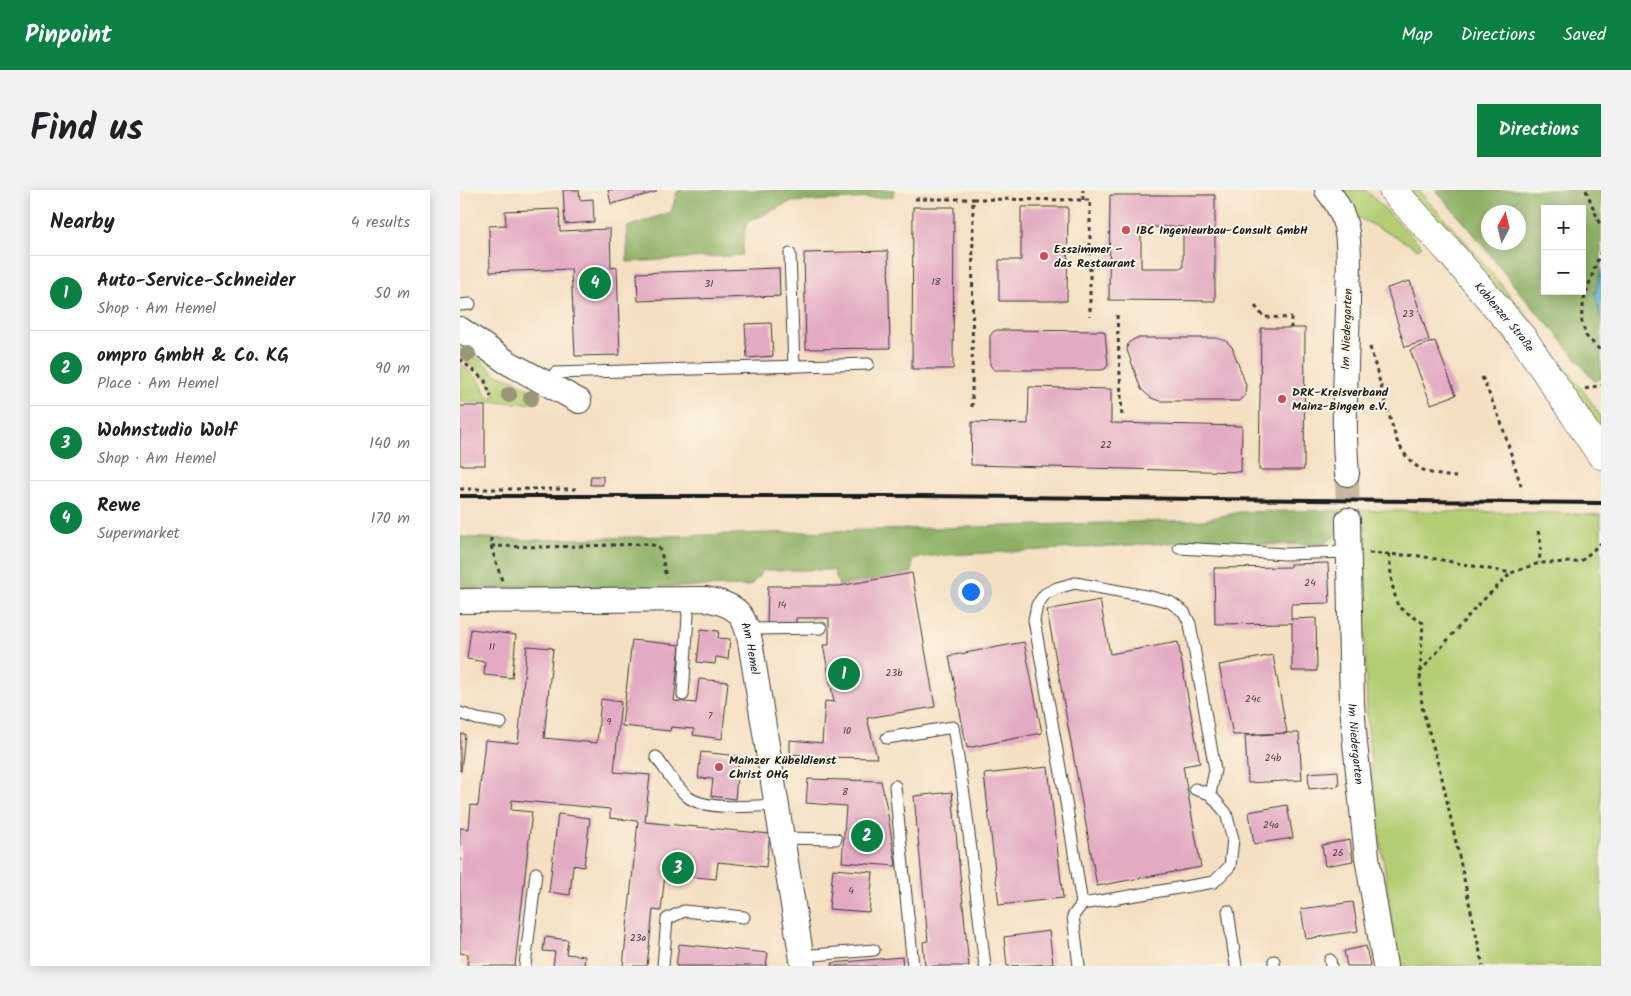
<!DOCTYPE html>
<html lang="en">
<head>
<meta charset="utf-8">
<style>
  :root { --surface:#fff; --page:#f2f2f2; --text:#202124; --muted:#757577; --line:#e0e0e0; --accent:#0b8043 }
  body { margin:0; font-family:Kalam,sans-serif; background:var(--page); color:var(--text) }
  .controls { position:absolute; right:15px; top:15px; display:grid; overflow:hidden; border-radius:0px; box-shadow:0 2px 12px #0003 }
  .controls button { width:45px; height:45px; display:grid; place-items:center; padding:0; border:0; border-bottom:1px solid var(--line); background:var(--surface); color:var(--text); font:25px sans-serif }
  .compass { position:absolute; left:1021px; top:15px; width:45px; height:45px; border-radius:50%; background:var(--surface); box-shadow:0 2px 12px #0003; rotate:7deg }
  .you { position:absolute; left:510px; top:401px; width:18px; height:18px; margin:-12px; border:4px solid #fff; border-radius:50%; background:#1a73e8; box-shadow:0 0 0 8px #1a73e833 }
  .badge { display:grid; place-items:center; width:32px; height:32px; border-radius:50%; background:var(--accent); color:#fff; font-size:16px; font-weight:700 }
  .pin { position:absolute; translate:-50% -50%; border:2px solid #fff; box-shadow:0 1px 5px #0006 }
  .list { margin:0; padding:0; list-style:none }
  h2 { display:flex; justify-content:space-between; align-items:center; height:65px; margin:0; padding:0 20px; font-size:21px }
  h2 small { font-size:16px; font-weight:400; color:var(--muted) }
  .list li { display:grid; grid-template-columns:32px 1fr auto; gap:15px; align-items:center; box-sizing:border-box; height:75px; padding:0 20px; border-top:1px solid var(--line) }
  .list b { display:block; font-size:19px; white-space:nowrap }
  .list p { margin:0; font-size:16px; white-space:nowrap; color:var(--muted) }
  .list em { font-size:16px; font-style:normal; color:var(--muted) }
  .map { position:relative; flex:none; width:1141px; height:776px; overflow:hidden; border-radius:0px }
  header { display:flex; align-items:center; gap:30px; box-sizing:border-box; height:70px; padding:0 25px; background:var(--accent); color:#fff }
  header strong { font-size:24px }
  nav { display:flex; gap:28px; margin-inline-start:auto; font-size:18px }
  .intro { display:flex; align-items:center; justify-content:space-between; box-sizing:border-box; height:120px; padding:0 30px }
  h1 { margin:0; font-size:35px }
  .button { padding:12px 22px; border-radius:0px; background:var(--accent); color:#fff; font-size:18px; font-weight:700 }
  main { display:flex; gap:30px; padding:0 30px }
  aside { flex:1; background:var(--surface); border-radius:0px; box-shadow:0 2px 12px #0003 }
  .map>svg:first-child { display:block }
  .green { fill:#b2cd73; stroke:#677448 }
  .forest { fill:#8db065; stroke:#546640; fill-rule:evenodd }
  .water { fill:#53b1d1; stroke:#386676 }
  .building { fill:#e3abc3; fill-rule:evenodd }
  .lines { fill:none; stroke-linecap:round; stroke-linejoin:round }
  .minor-tunnel { stroke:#c9b8a1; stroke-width:24; stroke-dasharray:24 12; stroke-linecap:butt }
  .service-casing { stroke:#3c3935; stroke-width:13 }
  .minor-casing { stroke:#3c3935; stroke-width:26 }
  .secondary-casing { stroke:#3c3935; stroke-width:29 }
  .path { stroke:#3c3935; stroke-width:3; stroke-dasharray:4 4; stroke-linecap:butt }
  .service { stroke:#fff; stroke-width:11 }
  .minor { stroke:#fff; stroke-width:24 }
  .secondary { stroke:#fff; stroke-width:28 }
  .rail { stroke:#1c1c1c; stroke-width:4 }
  .tree { fill:#9a9677 }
  .poi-dot { fill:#d1495b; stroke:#fcf5e5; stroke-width:2 }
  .labels { text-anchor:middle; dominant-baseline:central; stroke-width:4; stroke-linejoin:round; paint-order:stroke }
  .number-label { font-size:10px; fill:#4e4046 }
  .poi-label { font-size:12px; font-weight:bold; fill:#1c1c1c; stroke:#fcf5e5; text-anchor:start }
  .street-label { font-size:12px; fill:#1c1c1c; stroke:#fcf5e5 }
</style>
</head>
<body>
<header>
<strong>Pinpoint</strong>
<nav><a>Map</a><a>Directions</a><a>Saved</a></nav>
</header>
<div class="intro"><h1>Find us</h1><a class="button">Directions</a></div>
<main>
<aside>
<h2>Nearby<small>4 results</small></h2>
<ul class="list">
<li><span class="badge">1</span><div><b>Auto-Service-Schneider</b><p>Shop · Am Hemel</p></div><em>50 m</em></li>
<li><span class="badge">2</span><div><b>ompro GmbH &amp; Co. KG</b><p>Place · Am Hemel</p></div><em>90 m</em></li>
<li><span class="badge">3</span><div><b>Wohnstudio Wolf</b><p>Shop · Am Hemel</p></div><em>140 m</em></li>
<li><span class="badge">4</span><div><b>Rewe</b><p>Supermarket</p></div><em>170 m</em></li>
</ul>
</aside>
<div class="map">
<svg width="1141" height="776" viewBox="0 0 1141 776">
  <rect width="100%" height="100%" fill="#fcf5e5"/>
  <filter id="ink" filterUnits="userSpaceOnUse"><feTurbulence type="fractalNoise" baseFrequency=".02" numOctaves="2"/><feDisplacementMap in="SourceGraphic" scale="10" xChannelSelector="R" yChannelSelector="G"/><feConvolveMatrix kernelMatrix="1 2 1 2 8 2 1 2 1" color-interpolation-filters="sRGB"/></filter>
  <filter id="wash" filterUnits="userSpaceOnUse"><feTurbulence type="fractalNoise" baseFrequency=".0096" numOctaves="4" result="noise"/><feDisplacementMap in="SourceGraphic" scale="20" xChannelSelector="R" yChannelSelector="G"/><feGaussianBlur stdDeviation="1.12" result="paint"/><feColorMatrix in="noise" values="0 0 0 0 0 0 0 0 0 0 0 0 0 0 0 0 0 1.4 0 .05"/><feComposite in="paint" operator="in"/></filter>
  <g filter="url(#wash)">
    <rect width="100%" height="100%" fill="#f4dfc2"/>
    <g class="green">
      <polygon points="878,0 906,0 962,56 958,59 892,24"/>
      <polygon points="947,0 958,0 1007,53 1065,124 1130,210 1141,227 1141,247"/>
      <path d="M0,157L23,172L36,184L54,190L69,199L75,205V213L0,212V173L20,191L27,207L35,206C30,188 14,178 0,166Z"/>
      <polygon points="880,320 1090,323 1141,325 1141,776 939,776 914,608 907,526 905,445 900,345 881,330"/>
    </g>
    <g class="forest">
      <polygon points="221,0 434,0 433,7 330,12 288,32 285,38 282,65 167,72 167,37 211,22 217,2"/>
      <path d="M975,0H1141V80L1135,103L1141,130V189L1134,191L1101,149L1060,103L1009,38ZM1085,19H1122V101H1085ZM1028,22H1058V52H1028Z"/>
      <polygon points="880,320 881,330 877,345 864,354 787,355 728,352 471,366 452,369 452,383 379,396 374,380 304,380 290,396 0,399 0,347 74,350 743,330 780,322"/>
    </g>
    <polygon class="water" points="1141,80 1141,130 1135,103"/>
    <g id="blocks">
      <g class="building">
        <polygon points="103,0 119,0 120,10 133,9 134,32 105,34"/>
        <polygon points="148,0 196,0 196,2 151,14"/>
        <path d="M650,5H755V111L649,110ZM681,37H723V78H681Z"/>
        <polygon points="453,17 494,17 493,179 452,179"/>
        <polygon points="561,17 608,17 607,111 539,111 539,70 561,70"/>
        <polygon points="99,19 100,41 150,39 151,78 157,77 160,165 115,166 111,79 30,82 29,36 46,35 45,21"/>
        <polygon points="428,61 430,158 346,159 344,63"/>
        <polygon points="319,78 320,106 178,111 177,83"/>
        <polygon points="950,91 969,150 945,157 927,98"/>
        <polygon points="311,133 313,166 287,168 285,134"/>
        <polygon points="801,138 845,138 844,280 799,280"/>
        <polygon points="538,140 643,141 645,143 648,175 645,179 641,180 534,180 530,175 530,146 534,141"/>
        <polygon points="676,148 756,148 766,151 772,157 786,195 785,205 779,211 700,211 691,208 681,199 667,160 668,153"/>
        <polygon points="975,151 996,205 971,214 950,160"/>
        <polygon points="569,197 651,199 651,233 782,236 781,282 511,275 512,232 568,234"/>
        <rect x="0" y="216" width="25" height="59"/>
        <polygon points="131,286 143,286 143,295 130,295"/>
        <polygon points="868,373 870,413 831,414 831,429 856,428 857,481 832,481 832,433 755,434 754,378 830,377 830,374"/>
        <polygon points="452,383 475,517 407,528 417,568 362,567 330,564 330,550 362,553 365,511 374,512 363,455 369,455 369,428 336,428 336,434 307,434 308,396 379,396"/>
        <polygon points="640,410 650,464 718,452 740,573 723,576 741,677 637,696 587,420"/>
        <polygon points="11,439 56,445 52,488 24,485 25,472 7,469"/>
        <polygon points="241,439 259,441 258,448 270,449 268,469 256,467 255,474 237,472"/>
        <polygon points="172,450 220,455 214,511 236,513 239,489 268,492 262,549 233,545 234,539 211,537 210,541 162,536"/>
        <polygon points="564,452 582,543 507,558 489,466"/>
        <polygon points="67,456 93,458 84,548 137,553 141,509 161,512 154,582 190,585 185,632 310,644 306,677 258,672 256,689 205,684 201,721 193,720 187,776 163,776 178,631 150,628 150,619 52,610 51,620 72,622 55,776 7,776 8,764 0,763 0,638 9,639 11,615 18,616 25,550 58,553"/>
        <polygon points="813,465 827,543 773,545 759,475"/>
        <polygon points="827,543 839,543 842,590 788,593 785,546"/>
        <polygon points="0,544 5,544 1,581 0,581"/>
        <polygon points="241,562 279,566 275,609 251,606 253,589 238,588"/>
        <polygon points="588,577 603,708 539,715 524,584"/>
        <polygon points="878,581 879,596 849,599 848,583"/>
        <polygon points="348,589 421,591 427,619 436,676 382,672 386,616 346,613"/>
        <polygon points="492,602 509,776 465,776 463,752 468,751 454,606"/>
        <polygon points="827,615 833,648 794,654 789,622"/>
        <polygon points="98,624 130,628 124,677 113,675 110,705 89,702"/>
        <polygon points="890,650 893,671 865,676 862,655"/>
        <polygon points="373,679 413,682 409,722 369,719"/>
        <polygon points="893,712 898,741 846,749 841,719"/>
        <polygon points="589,741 593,774 547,776 544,747"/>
        <polygon points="85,747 108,750 106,764 125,766 124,776 93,776 95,762 83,761"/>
        <polygon points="219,754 308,763 306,776 216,776"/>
        <polygon points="906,756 910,776 887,776 884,761"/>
        <polygon points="442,767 443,776 372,776 372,773"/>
      </g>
    </g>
  </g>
  <g filter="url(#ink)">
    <use href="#blocks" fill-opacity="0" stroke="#3c3935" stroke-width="1"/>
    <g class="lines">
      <polyline class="minor-tunnel" points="887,284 888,330"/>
      <g class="service-casing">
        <g id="service">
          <polyline points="330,64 334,176"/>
          <polyline points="0,115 10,114"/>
          <polyline points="89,195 95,183 408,174"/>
          <polyline points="719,358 825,364 888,362"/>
          <polyline points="288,439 361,438"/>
          <polyline points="223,505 228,425 225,409"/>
          <polyline points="0,523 17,529 41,533"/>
          <polyline points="427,548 493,537 505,611 525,776"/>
          <path d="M196,567C206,580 215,596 228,607C246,621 294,616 317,615"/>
          <polyline points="435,596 453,776"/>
          <polyline points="322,648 376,649"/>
          <polyline points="622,714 606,612 574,430 577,415 585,404 597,398 615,393 691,407 710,412 724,422 730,434 755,580 750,604"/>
          <polyline points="768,721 776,776"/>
          <polyline points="341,766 414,760"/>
          <polyline points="870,770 871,776"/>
          <polyline points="814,771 814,776"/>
          <polyline points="65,776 76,683"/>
          <polyline points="203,776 207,729 224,721 284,727"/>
          <polyline points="619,776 613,726 622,714 754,692 770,676 773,649 766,623 750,604 735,599"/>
        </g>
      </g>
      <g class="minor-casing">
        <g id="minor">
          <path d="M867,0C876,11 883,23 886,37C891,61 888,88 888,113C887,170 882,227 887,284"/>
          <polyline points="0,139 47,172 119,211"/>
          <path id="s1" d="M888,330L892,514L895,553L907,667L925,776"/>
          <path id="s2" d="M0,411L246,409C275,415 284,421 290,451L343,776"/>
        </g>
      </g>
      <g class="secondary-casing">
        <g id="secondary">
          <path id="s3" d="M933,0L988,60L1063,148L1141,265"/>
        </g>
      </g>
      <g class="path">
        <polyline points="1126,0 1141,37"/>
        <polyline points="455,9 513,9"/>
        <polyline points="623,10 623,0"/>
        <polyline points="1141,61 1125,105 1121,128 1126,146 1141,161"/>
        <polyline points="795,116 804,127 831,128 831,138"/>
        <polyline points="657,125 662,226"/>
        <path d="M910,157L936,249C951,279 964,284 996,287"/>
        <polyline points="0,169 25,191 31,207"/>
        <polyline points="1022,187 1041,232 1062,299"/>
        <polyline points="1125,199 1141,195"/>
        <polyline points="512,217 513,9 630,10 630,126"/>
        <polyline points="0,299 120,299"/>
        <polyline points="1078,341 1081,354 1079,373"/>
        <polyline points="31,348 31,356 42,391"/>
        <polyline points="31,356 86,357 187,354 197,356 201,361 206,388"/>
        <polyline points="909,363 960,366 1051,383 1079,373 1120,372 1141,353"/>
        <polyline points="929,364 932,394 938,417 963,433 960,483 962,517 982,588 1023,776"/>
        <polyline points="960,482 1016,417 1051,383"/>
      </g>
      <use href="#service" class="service"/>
      <use href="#minor" class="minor"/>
      <use href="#secondary" class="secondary"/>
      <polyline class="rail" points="0,306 461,306 1141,313"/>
    </g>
    <g class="tree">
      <circle cx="8" cy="164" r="8"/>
      <circle cx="49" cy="205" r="8"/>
      <circle cx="71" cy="208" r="8"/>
    </g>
  </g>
  <g class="poi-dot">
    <circle cx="666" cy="40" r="5"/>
    <circle cx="584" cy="66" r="5"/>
    <circle cx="822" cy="209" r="5"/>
    <circle cx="259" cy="577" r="5"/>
  </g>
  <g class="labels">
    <g class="number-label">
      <text x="476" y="92">18</text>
      <text x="249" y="94">31</text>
      <text x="948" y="124">23</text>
      <text x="646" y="255">22</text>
      <text x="850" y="393">24</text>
      <text x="322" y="415">14</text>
      <text x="32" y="457">11</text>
      <text x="434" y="483">23b</text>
      <text x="793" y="509">24c</text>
      <text x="250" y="526">7</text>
      <text x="149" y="532">9</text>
      <text x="387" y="541">10</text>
      <text x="813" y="568">24b</text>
      <text x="385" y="602">8</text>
      <text x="811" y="635">24a</text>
      <text x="878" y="663">26</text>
      <text x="391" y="701">4</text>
      <text x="178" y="748">23a</text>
    </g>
    <g class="poi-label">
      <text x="676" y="40">IBC Ingenieurbau-Consult GmbH</text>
      <text x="594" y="59">Esszimmer –<tspan x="594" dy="14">das Restaurant</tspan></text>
      <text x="832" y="202">DRK-Kreisverband<tspan x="832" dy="14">Mainz-Bingen e.V.</tspan></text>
      <text x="269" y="570">Mainzer Kübeldienst<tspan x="269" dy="14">Christ OHG</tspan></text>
    </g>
    <g class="street-label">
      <text stroke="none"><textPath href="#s3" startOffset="169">Koblenzer Straße</textPath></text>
      <text transform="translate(887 139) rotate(-88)">Im Niedergarten</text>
      <text stroke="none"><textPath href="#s2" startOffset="320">Am Hemel</textPath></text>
      <text stroke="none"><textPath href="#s1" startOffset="224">Im Niedergarten</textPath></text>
    </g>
  </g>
</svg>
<div class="controls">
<button>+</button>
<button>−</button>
</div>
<svg class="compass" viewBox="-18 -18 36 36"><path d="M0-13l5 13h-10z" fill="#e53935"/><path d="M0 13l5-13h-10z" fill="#757577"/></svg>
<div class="you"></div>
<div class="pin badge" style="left:384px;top:484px">1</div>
<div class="pin badge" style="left:407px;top:646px">2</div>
<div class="pin badge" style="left:218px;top:678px">3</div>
<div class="pin badge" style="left:135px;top:93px">4</div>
</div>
</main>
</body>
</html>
